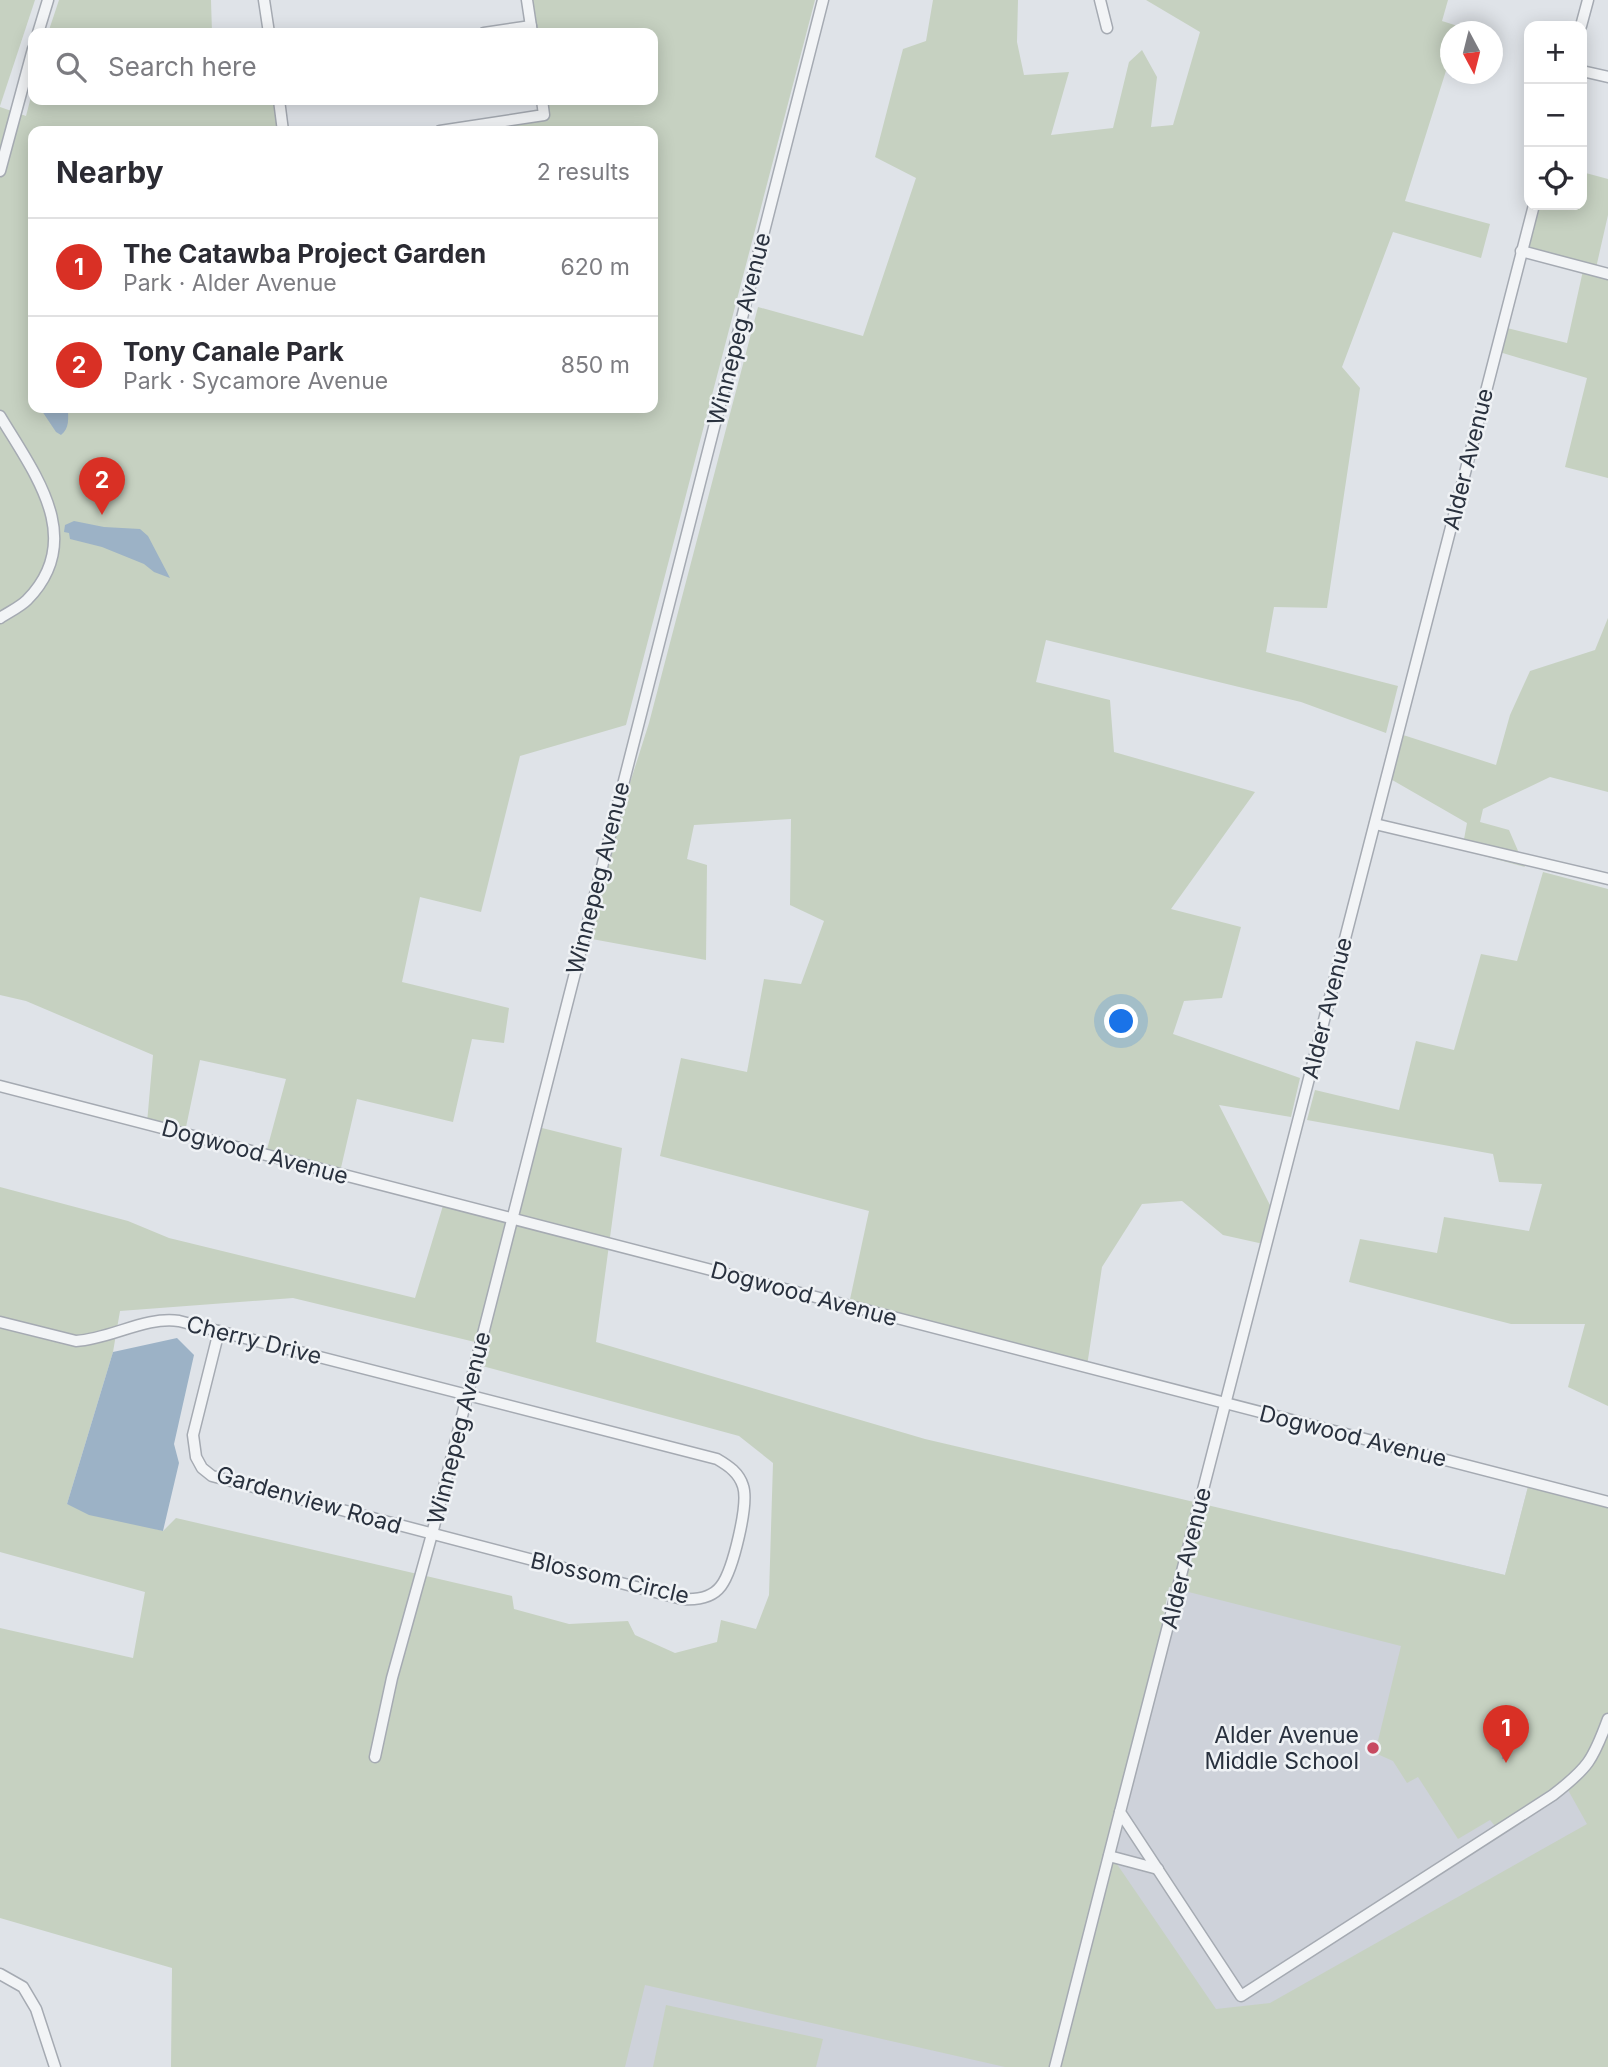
<!DOCTYPE html>
<html lang="en">
<head>
<meta charset="utf-8">
<style>
  :root { --surface:#fff; --page:#f2f2f3; --text:#2b2b33; --muted:#7c7c81; --line:#e1e1e2; --accent:#d93025 }
  body { margin:0; font-family:Inter,sans-serif; background:var(--page); color:var(--text) }
  .controls { position:absolute; right:21px; top:21px; display:grid; overflow:hidden; border-radius:14px; box-shadow:0 4px 18px #0003 }
  .controls button { width:63px; height:63px; display:grid; place-items:center; padding:0; border:0; border-bottom:2px solid var(--line); background:var(--surface); color:var(--text); font:35px sans-serif }
  .compass { position:absolute; left:1440px; top:21px; width:63px; height:63px; border-radius:50%; background:var(--surface); box-shadow:0 4px 18px #0003; rotate:173deg }
  .you { position:absolute; left:1122px; top:1022px; width:24px; height:24px; margin:-18px; border:5px solid #fff; border-radius:50%; background:#1a73e8; box-shadow:0 0 0 10px #1a73e833 }
  .badge { display:grid; place-items:center; width:46px; height:46px; border-radius:50%; background:var(--accent); color:#fff; font-size:23px; font-weight:700 }
  .pin { position:absolute; translate:-50% -58px; filter:drop-shadow(0 2px 4px #0008) }
  .pin::after { content:''; position:absolute; top:37px; width:24px; height:21px; background:inherit; clip-path:polygon(0 0,100% 0,50% 100%) }
  .list { margin:0; padding:0; list-style:none }
  h2 { display:flex; justify-content:space-between; align-items:center; height:91px; margin:0; padding:0 28px; font-size:30px }
  h2 small { font-size:23px; font-weight:400; color:var(--muted) }
  .list li { display:grid; grid-template-columns:46px 1fr auto; gap:21px; align-items:center; box-sizing:border-box; height:98px; padding:0 28px; border-top:2px solid var(--line) }
  .list b { display:block; font-size:26px; white-space:nowrap }
  .list p { margin:0; font-size:23px; white-space:nowrap; color:var(--muted) }
  .list em { font-size:23px; font-style:normal; color:var(--muted) }
  .icon { flex:none; width:38px; height:38px; fill:none; stroke:currentColor; stroke-width:2; stroke-linecap:round; stroke-linejoin:round }
  .map { position:relative; flex:none; width:1608px; height:2067px; overflow:hidden }
  .search { position:absolute; background:var(--surface); box-shadow:0 4px 18px #0003; left:28px; top:28px; width:630px; height:77px; display:flex; align-items:center; gap:18px; box-sizing:border-box; padding:0 24px; border-radius:14px; color:var(--muted); font-size:26px }
  .panel { position:absolute; background:var(--surface); box-shadow:0 4px 18px #0003; left:28px; top:126px; width:630px; height:287px; border-radius:14px }
  .map>svg:first-child { display:block }
  .built { fill:#ced2da }
  .green { fill:#c6d1c1; fill-rule:evenodd }
  .water { fill:#9cb2c6 }
  .lines { fill:none; stroke-linecap:round; stroke-linejoin:round }
  .stream { stroke:#9cb2c6; stroke-width:2.5 }
  .minor-casing { stroke:#a5aab2; stroke-width:13 }
  .minor { stroke:#f2f4f6; stroke-width:10 }
  .poi-dot { fill:#c74a61; stroke:#eff2f5; stroke-width:2.5 }
  .labels { text-anchor:middle; dominant-baseline:central; stroke-width:5; stroke-linejoin:round; paint-order:stroke }
  .street-label { font-size:23px; fill:#29313e; stroke:#eff2f5 }
  .poi-label { font-size:23px; fill:#29313e; stroke:#eff2f5; text-anchor:end }
</style>
</head>
<body>
<div class="map">
<svg width="1608" height="2067" viewBox="0 0 1608 2067">
  <rect width="100%" height="100%" fill="#dfe3e8"/>
  <g class="built">
    <polygon points="1530,1479 1608,1503 1577,2067 1071,2002 1178,1590 1396,1549 1505,1575"/>
    <polygon points="642,1973 1021,2067 622,2067"/>
  </g>
  <g class="green">
    <polygon points="0,0 35,0 0,106"/>
    <polygon points="59,0 211,0 212,33 48,33"/>
    <polygon points="525,0 815,0 626,725 520,756 481,912 420,897 402,982 509,1008 504,1043 472,1039 453,1122 357,1099 340,1172 266,1153 286,1079 200,1060 185,1132 147,1123 153,1055 26,1001 0,995 0,107 26,116 33,89 33,100 275,100 280,131 33,131 33,408 653,408 653,131 426,131 542,114 540,100 653,100 653,33 530,33"/>
    <polygon points="933,0 1018,0 1017,42 1024,75 1069,72 1051,135 1113,128 1129,62 1142,50 1157,77 1151,127 1173,125 1200,32 1146,0 1448,0 1442,21 1461,27 1459,31 1450,32 1450,58 1405,201 1490,224 1481,258 1393,232 1342,367 1360,388 1327,608 1274,607 1266,652 1398,686 1386,733 1301,702 1046,640 1036,682 1110,700 1114,752 1255,792 1171,909 1241,927 1222,998 1184,1001 1173,1034 1300,1078 1291,1117 1219,1105 1274,1213 1268,1245 1223,1235 1182,1201 1142,1204 1102,1267 1087,1366 849,1304 869,1211 660,1156 681,1058 747,1072 764,979 801,984 824,921 790,905 791,819 694,825 687,859 707,865 706,960 581,937 649,723 758,307 863,336 916,178 875,157 903,49 926,41"/>
    <polygon points="1582,172 1608,179 1608,215 1596,268 1608,272 1608,478 1565,467 1587,378 1496,351 1503,327 1567,343 1584,266 1521,251 1532,205 1582,205"/>
    <polygon points="1608,618 1608,792 1550,777 1483,809 1480,822 1509,830 1525,867 1462,850 1467,823 1387,777 1397,733 1496,765 1510,715 1530,671 1595,650"/>
    <polygon points="1543,872 1608,889 1608,1406 1568,1387 1585,1324 1511,1324 1349,1282 1360,1239 1437,1253 1444,1217 1529,1231 1542,1184 1499,1182 1493,1154 1307,1120 1315,1090 1399,1110 1416,1041 1454,1050 1481,954 1517,961"/>
    <path d="M534,1126L622,1148L596,1342L925,1439L1505,1575L1530,1479L1608,1496V2067H1005L645,1985L625,2067H171L172,1968L0,1918V1628L133,1658L145,1592L0,1552V1187L128,1221L169,1238L415,1298L445,1199L510,1216ZM293,1298L479,1343L475,1364L739,1436L773,1463L769,1595L756,1629L721,1620L717,1642L675,1653L635,1635L628,1621L569,1624L514,1609L512,1596L176,1518L163,1531L67,1504L113,1352L120,1311ZM1169,1587L1401,1646L1375,1753L1393,1761L1407,1783L1418,1777L1458,1839L1490,1820L1495,1826L1563,1781L1587,1824L1270,2003L1216,2009L1108,1851L1143,1725Z"/>
    <polygon points="666,2005 823,2039 816,2067 653,2067"/>
  </g>
  <g class="water">
    <path d="M40,408H68C68,418 70,428 61,435L56,432Z"/>
    <polygon points="74,521 104,527 140,529 148,536 170,578 154,572 144,564 102,547 70,539 69,533 64,532 65,525"/>
    <polygon points="177,1338 194,1355 174,1444 179,1463 163,1531 89,1515 67,1504 113,1352"/>
  </g>
  <g class="lines">
    <polyline class="stream" points="1503,1758 1508,1751"/>
    <g class="minor-casing">
      <g id="minor">
        <polyline points="264,0 269,33"/>
        <polyline points="527,0 532,33"/>
        <polyline points="1100,0 1107,28"/>
        <polyline points="1581,26 1588,0"/>
        <polyline points="38,33 48,0"/>
        <polyline points="484,33 531,26"/>
        <polyline points="1582,71 1608,77"/>
        <polyline points="279,100 283,131"/>
        <polyline points="440,131 544,115 542,100"/>
        <polyline points="0,171 33,49"/>
        <path d="M1534,205L1120,1812L1241,1996L1553,1795C1588,1768 1593,1760 1608,1719"/>
        <polyline points="1521,251 1608,274"/>
        <path d="M0,416C34,473 87,539 27,600C20,607 9,612 0,618"/>
        <polyline points="1375,824 1608,879"/>
        <polyline points="0,1086 1608,1502"/>
        <path d="M0,1322L76,1341C111,1339 145,1316 179,1321L717,1459C729,1466 739,1473 743,1486C749,1504 733,1570 721,1586C712,1598 696,1600 682,1599L212,1476L202,1468L196,1457L193,1435L219,1331"/>
        <polyline points="375,1757 392,1678 432,1534 823,0"/>
        <polyline points="1109,1856 1158,1869"/>
        <polyline points="0,1974 23,1987 36,2009 55,2067"/>
        <polyline points="1055,2067 1120,1812"/>
      </g>
    </g>
    <use href="#minor" class="minor"/>
  </g>
  <circle class="poi-dot" cx="1373" cy="1748" r="7"/>
  <g class="labels">
    <g class="street-label">
      <text transform="translate(739 329) rotate(-76)">Winnepeg Avenue</text>
      <text transform="translate(1468 459) rotate(-76)">Alder Avenue</text>
      <text transform="translate(598 878) rotate(-76)">Winnepeg Avenue</text>
      <text transform="translate(1327 1008) rotate(-76)">Alder Avenue</text>
      <text transform="translate(255 1152) rotate(15)">Dogwood Avenue</text>
      <text transform="translate(804 1294) rotate(15)">Dogwood Avenue</text>
      <text transform="translate(254 1340) rotate(14)">Cherry Drive</text>
      <text transform="translate(459 1428) rotate(-76)">Winnepeg Avenue</text>
      <text transform="translate(1353 1436) rotate(14)">Dogwood Avenue</text>
      <text transform="translate(309 1500) rotate(16)">Gardenview Road</text>
      <text transform="translate(1186 1558) rotate(-76)">Alder Avenue</text>
      <text transform="translate(610 1578) rotate(13)">Blossom Circle</text>
    </g>
    <g class="poi-label">
      <text x="1359" y="1735">Alder Avenue<tspan x="1359" dy="26">Middle School</tspan></text>
    </g>
  </g>
</svg>
<div class="controls">
<button>+</button>
<button>−</button>
<button><svg class="icon" aria-label="locate" viewBox="0 0 24 24"><circle cx="12" cy="12" r="6"/><path d="M12 2v4M12 18v4M2 12h4M18 12h4"/></svg></button>
</div>
<svg class="compass" viewBox="-18 -18 36 36"><path d="M0-13l5 13h-10z" fill="#e53935"/><path d="M0 13l5-13h-10z" fill="#7c7c81"/></svg>
<div class="you"></div>
<div class="pin badge" style="left:1506px;top:1763px">1</div>
<div class="pin badge" style="left:102px;top:515px">2</div>
<div class="search"><svg class="icon" aria-label="search" viewBox="0 0 24 24"><circle cx="10" cy="10" r="6"/><path d="M15 15l6 6"/></svg>Search here</div>
<section class="panel">
<h2>Nearby<small>2 results</small></h2>
<ul class="list">
<li><span class="badge">1</span><div><b>The Catawba Project Garden</b><p>Park · Alder Avenue</p></div><em>620 m</em></li>
<li><span class="badge">2</span><div><b>Tony Canale Park</b><p>Park · Sycamore Avenue</p></div><em>850 m</em></li>
</ul>
</section>
</div>
</body>
</html>
